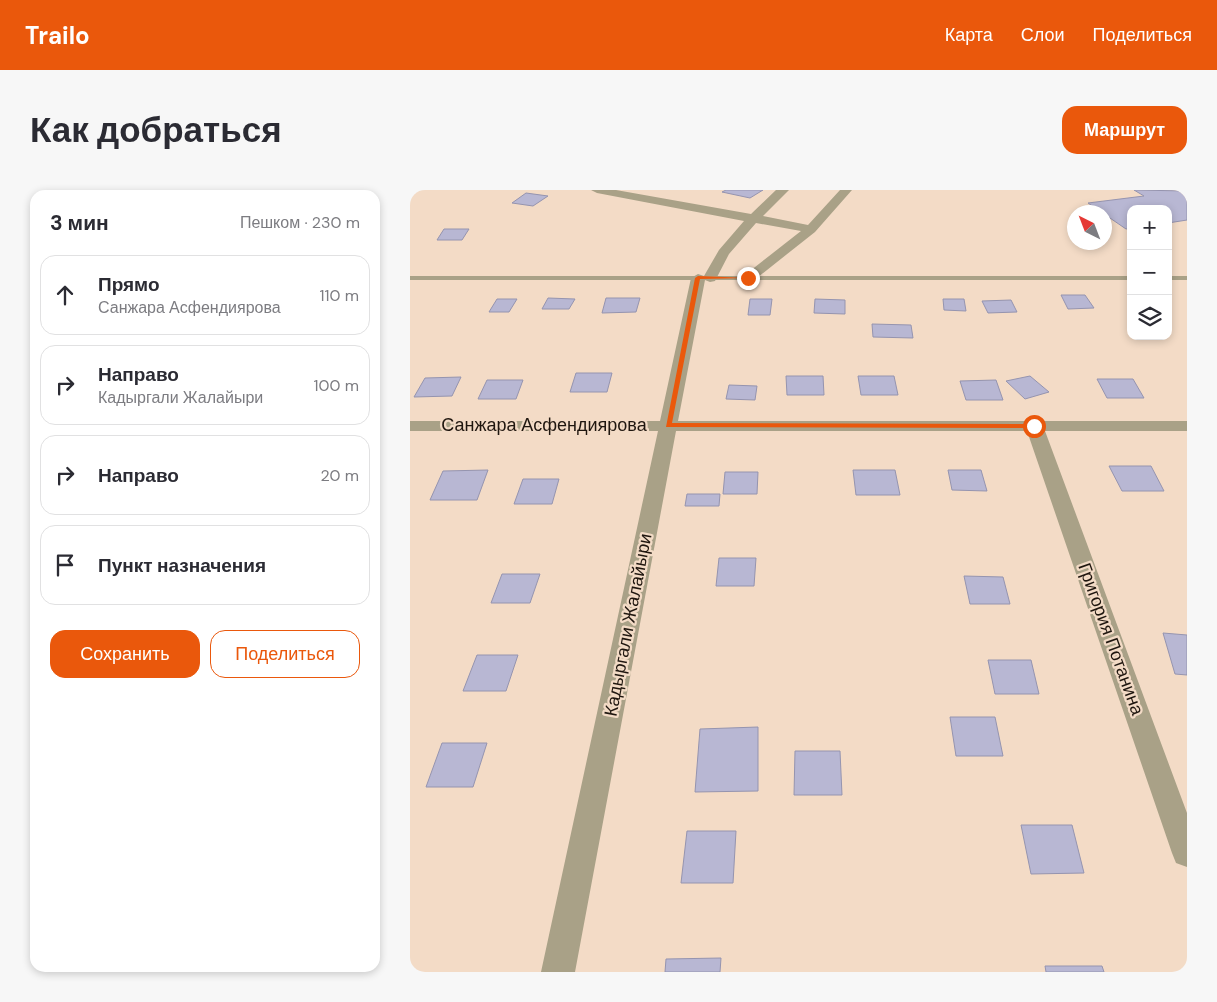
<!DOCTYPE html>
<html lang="ru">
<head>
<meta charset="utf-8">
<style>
  :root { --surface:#fff; --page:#f7f7f7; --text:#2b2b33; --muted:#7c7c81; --line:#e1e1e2; --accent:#ea580c }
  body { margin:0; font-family:"DM Sans",sans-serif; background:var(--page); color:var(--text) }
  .controls { position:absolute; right:15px; top:15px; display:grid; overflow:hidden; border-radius:10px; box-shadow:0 2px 8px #0003 }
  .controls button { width:45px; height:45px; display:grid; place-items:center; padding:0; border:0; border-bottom:1px solid var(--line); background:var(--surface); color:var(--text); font:25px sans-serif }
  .compass { position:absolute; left:657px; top:15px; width:45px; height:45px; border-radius:50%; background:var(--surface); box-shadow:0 2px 8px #0003; rotate:318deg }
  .stop { position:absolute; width:15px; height:15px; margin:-11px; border:4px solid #ea580c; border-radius:50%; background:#fff }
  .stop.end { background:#ea580c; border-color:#fff; box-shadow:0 1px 5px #0008 }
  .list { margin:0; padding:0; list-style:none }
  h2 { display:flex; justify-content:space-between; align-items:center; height:65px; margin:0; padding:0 20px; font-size:21px }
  h2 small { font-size:16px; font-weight:400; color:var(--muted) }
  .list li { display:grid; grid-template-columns:32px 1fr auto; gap:15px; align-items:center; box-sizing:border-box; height:80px; margin:0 10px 10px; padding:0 10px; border:1px solid var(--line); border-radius:15px }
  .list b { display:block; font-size:19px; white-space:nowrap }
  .list p { margin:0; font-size:16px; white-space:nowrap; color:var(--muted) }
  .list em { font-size:16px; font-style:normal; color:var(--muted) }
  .actions { display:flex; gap:10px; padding:15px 20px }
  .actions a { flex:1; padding:11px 0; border:1px solid var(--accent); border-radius:15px; text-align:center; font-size:18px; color:var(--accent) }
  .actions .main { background:var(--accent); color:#fff }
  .icon { flex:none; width:28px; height:28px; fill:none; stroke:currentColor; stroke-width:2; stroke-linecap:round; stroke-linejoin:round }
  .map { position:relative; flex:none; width:777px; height:782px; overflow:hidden; border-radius:15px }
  header { display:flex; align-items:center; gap:30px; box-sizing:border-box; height:70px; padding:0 25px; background:var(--accent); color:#fff }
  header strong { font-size:24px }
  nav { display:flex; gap:28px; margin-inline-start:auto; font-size:18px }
  .intro { display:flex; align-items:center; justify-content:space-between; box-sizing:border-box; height:120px; padding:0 30px }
  h1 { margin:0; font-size:35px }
  .button { padding:12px 22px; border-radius:15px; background:var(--accent); color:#fff; font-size:18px; font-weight:700 }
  main { display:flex; gap:30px; padding:0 30px }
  aside { flex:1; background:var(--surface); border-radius:15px; box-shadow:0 2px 8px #0003 }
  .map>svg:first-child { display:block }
  .building { fill:#b8b7d3; stroke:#9594af }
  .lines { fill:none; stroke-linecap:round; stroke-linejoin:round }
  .service { fill:#a9a187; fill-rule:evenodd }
  .minor { fill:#a9a187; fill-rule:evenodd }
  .route { fill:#ea580c }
  .labels { text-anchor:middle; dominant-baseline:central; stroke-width:4.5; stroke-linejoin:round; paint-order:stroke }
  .street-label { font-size:18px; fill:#1f160f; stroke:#f3dbc6 }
</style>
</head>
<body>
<header>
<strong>Trailo</strong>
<nav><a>Карта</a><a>Слои</a><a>Поделиться</a></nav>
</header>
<div class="intro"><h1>Как добраться</h1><a class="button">Маршрут</a></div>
<main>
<aside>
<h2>3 мин<small>Пешком · 230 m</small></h2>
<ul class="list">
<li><svg class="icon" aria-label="ahead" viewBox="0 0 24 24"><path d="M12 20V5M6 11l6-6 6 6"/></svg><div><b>Прямо</b><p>Санжара Асфендиярова</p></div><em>110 m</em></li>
<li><svg class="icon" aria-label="right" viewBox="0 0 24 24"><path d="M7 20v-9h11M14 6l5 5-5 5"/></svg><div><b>Направо</b><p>Кадыргали Жалайыри</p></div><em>100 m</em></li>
<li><svg class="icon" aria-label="right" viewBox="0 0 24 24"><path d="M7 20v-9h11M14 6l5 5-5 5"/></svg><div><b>Направо</b></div><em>20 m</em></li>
<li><svg class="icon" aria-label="arrive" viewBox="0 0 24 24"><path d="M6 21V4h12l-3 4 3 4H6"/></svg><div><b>Пункт назначения</b></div></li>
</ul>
<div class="actions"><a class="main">Сохранить</a><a>Поделиться</a></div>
</aside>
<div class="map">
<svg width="777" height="782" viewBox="0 0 777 782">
  <rect width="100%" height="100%" fill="#f3dbc6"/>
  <g class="building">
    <polygon points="316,0 353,0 340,8 312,2"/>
    <polygon points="724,0 777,1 777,30 758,33 758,19 721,19 721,38 716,39 678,13 734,6"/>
    <polygon points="116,3 138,6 123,16 102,13"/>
    <polygon points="34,39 59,39 52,50 27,50"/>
    <polygon points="651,105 675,105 684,118 658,119"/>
    <polygon points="138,108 165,109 159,119 132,119"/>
    <polygon points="196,108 230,108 226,122 192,123"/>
    <polygon points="87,109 107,109 99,122 79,122"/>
    <polygon points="340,109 362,109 360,125 338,125"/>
    <polygon points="405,109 435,110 435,124 404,123"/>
    <polygon points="533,109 554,109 556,121 534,120"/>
    <polygon points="601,110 607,122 578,123 572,111"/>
    <polygon points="462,134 501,135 503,148 463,147"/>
    <polygon points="166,183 202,183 197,202 160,202"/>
    <polygon points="376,186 413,186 414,205 377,205"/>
    <polygon points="448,186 484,186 488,205 451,205"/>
    <polygon points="620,186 639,202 615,209 596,191"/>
    <polygon points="51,187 42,206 4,207 15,188"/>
    <polygon points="687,189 723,189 734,208 697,208"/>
    <polygon points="77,190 113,190 106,209 68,209"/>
    <polygon points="586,190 593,210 556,210 550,191"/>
    <polygon points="319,195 347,196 345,210 316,209"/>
    <polygon points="699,276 741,276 754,301 712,301"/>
    <polygon points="78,280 67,310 20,310 33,281"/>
    <polygon points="443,280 485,280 490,305 446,305"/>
    <polygon points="538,280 571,280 577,301 542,300"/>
    <polygon points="315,282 348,282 347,304 313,304"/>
    <polygon points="113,289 149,289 142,314 104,314"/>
    <polygon points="277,304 310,304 309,316 275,316"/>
    <polygon points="309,368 346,368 344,396 306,396"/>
    <polygon points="92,384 130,384 120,413 81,413"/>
    <polygon points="554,386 593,387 600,414 560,414"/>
    <polygon points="753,443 777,445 777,485 765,484"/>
    <polygon points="67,465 108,465 96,501 53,501"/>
    <polygon points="578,470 621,470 629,504 585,504"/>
    <polygon points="540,527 585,527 593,566 546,566"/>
    <polygon points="348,537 348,601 285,602 290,539"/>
    <polygon points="32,553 77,553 63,597 16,597"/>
    <polygon points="385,561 430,561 432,605 384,605"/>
    <polygon points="611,635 662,635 674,683 621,684"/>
    <polygon points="277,641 326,641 323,693 271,693"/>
    <polygon points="311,768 310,782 255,782 256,769"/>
    <polygon points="635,776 692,776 694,782 636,782"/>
  </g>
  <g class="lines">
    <g class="service">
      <rect x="0" y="86" width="721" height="4"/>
      <rect x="758" y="86" width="19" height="4"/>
    </g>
    <polygon class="minor" points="181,0 206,0 341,24 366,0 379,0 353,26 398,35 430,0 442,0 405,42 343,91 338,92 331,88 391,41 346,33 319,64 305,91 300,92 295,90 268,231 777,231 777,241 635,241 777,623 777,677 766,673 762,663 617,241 266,241 165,782 131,782 248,241 0,241 0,231 250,231 281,88 288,84 294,86 309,60 334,31 187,3"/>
  </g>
  <polygon class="route" points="288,86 340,88 290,89 262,233 624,234 628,236 624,238 256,237 285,88"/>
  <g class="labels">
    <g class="street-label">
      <text x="134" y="235">Санжара Асфендиярова</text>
      <text transform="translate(218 435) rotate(-79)">Кадыргали Жалайыри</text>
      <text transform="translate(701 449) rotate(70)">Григория Потанина</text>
    </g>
  </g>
</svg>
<div class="controls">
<button>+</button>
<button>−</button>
<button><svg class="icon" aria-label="layers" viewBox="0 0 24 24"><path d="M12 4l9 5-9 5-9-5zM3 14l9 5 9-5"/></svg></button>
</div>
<svg class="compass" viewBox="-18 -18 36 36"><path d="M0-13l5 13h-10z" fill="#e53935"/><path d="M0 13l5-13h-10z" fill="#7c7c81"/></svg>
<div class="stop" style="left:624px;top:236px"></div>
<div class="stop end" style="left:338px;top:88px"></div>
</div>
</main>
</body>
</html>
